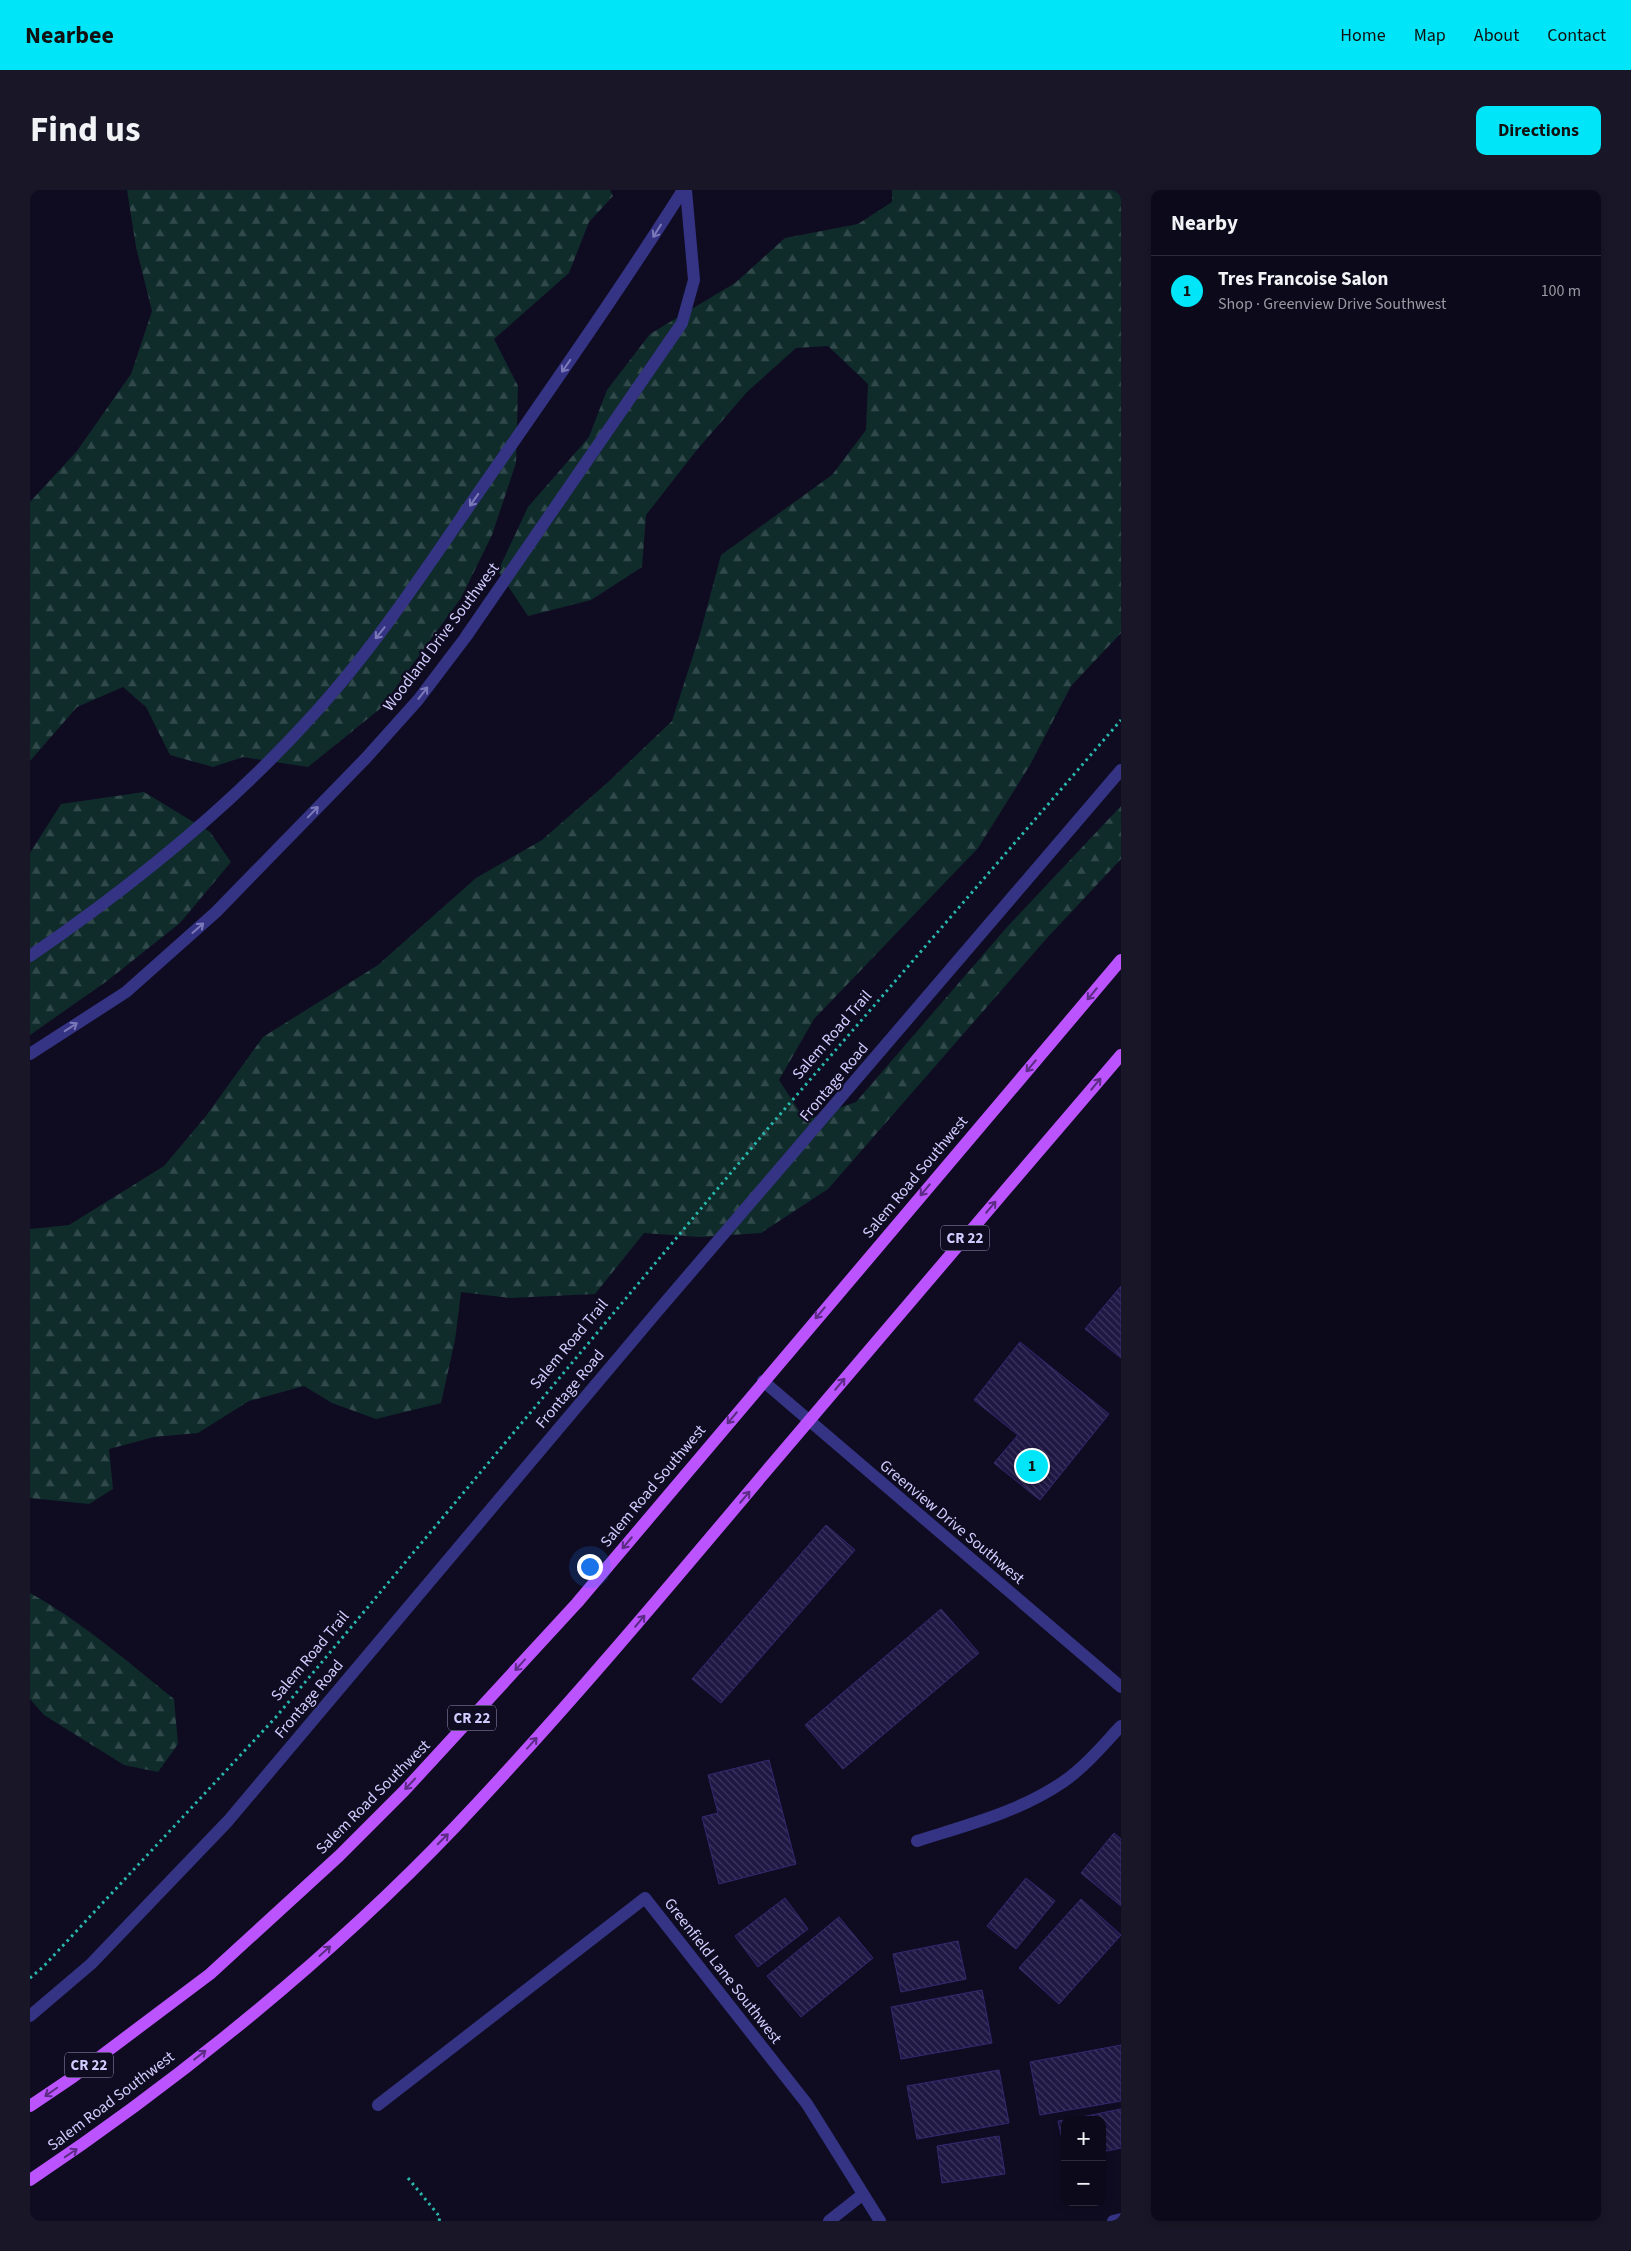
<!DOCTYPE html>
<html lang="en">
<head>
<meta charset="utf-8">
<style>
  :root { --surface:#0b091a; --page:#191727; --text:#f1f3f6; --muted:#9a9aa2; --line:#2b2a39; --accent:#00e6f8 }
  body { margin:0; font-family:"Source Sans 3",sans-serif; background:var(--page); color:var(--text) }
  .controls { position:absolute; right:15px; bottom:15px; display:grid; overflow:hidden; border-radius:10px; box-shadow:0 2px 8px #0003 }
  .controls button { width:45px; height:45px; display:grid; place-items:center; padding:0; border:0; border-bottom:1px solid var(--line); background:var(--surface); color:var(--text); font:25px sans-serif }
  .you { position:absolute; left:559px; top:1376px; width:18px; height:18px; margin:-12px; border:4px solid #fff; border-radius:50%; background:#1a73e8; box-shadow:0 0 0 8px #1a73e833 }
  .badge { display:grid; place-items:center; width:32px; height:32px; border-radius:50%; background:var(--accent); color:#111; font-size:16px; font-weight:700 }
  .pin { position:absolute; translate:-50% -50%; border:2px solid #fff; box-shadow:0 1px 5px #0006 }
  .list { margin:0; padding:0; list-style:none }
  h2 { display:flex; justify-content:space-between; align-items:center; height:65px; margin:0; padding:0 20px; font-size:21px }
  h2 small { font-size:16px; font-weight:400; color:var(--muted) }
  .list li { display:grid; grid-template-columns:32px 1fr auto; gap:15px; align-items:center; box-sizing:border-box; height:70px; padding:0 20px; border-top:1px solid var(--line) }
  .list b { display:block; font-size:19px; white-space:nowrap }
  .list p { margin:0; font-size:16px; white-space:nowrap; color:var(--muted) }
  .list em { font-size:16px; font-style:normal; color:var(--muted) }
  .map { position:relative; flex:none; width:1091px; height:2031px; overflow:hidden; border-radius:10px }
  header { display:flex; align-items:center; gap:30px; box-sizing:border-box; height:70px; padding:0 25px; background:var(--accent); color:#111 }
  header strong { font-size:24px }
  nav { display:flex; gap:28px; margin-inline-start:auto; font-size:18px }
  .intro { display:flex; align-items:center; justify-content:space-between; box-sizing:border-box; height:120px; padding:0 30px }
  h1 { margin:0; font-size:35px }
  .button { padding:12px 22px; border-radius:10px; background:var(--accent); color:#111; font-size:18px; font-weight:700 }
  main { display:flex; gap:30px; padding:0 30px }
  aside { flex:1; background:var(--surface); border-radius:10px; box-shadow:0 2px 8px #0003 }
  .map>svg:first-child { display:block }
  .forest { fill:url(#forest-firs) }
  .building { fill:url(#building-back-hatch); stroke:#342871 }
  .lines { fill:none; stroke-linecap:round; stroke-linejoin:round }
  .path { stroke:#27b9ad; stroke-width:3; stroke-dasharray:2.5 4; stroke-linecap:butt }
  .minor { stroke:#353484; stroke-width:12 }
  .major { stroke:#bb54ff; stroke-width:12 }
  .oneway { stroke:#7c79bb }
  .oneway2 { stroke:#5c2c85 }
  .labels { text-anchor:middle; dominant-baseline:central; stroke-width:4.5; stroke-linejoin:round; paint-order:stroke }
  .shield { fill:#0f0c22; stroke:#9893bd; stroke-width:1 }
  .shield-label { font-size:15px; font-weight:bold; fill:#d2cdff }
  .street-label { font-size:16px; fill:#d2cdff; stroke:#0f0c22 }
</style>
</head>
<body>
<header>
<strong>Nearbee</strong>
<nav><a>Home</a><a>Map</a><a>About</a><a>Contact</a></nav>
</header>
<div class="intro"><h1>Find us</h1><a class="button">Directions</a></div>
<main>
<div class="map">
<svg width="1091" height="2031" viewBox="0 0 1091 2031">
  <defs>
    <pattern id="forest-firs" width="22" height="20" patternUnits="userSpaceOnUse" patternTransform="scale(1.25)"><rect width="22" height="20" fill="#0f2c2b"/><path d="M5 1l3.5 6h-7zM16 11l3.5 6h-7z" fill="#31494b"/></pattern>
    <pattern id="building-back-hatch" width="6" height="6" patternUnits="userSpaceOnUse" patternTransform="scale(1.25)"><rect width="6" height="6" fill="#1f1744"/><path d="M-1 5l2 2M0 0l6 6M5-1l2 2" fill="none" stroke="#3f3860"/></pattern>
  </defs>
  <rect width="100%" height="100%" fill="#0f0c22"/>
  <g class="forest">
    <polygon points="97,0 580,0 583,6 559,32 539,83 464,149 488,196 486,273 462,345 431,408 351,518 278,577 213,567 183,577 140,565 116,517 93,497 47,517 0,571 0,312 47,261 101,184 122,121 106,57"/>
    <polygon points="862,0 1091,0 1091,443 1041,496 1000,575 948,658 784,829 749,890 775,930 826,912 978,736 1091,616 1091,669 1017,748 798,999 731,1043 669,1047 614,1043 565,1104 480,1108 431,1102 425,1150 411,1213 346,1229 302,1213 274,1196 219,1211 168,1243 124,1247 79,1259 83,1299 59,1314 0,1308 0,1039 39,1035 134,976 176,926 233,847 348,775 446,688 512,650 577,593 642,531 670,444 691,365 802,285 836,240 838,194 798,156 766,158 717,202 666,261 616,325 612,377 561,410 498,426 468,381 498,317 559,247 577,200 620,144 705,93 755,48 828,34 862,12"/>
    <polygon points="114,602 180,642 201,672 150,733 77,791 0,845 0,663 31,614"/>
    <path d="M0,1403C52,1432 98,1472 144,1509L148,1554L128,1582L94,1575L14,1525L0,1509Z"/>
  </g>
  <g class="building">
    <polygon points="1091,1096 1091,1168 1055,1139"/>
    <polygon points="990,1152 1079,1224 1010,1310 964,1273 988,1245 944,1210"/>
    <polygon points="796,1335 825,1360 691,1513 662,1489"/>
    <polygon points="911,1419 949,1463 813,1579 775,1535"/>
    <polygon points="739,1570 766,1674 689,1694 672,1627 688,1623 678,1585"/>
    <polygon points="1084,1643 1091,1649 1091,1716 1051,1683"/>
    <polygon points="996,1688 1025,1711 986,1759 957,1736"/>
    <polygon points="755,1708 778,1739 728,1777 705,1746"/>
    <polygon points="1051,1709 1091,1745 1029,1814 989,1778"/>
    <polygon points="809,1727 843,1768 771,1827 737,1786"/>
    <polygon points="928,1751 936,1789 871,1802 863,1764"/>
    <polygon points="952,1800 962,1853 871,1869 861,1817"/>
    <polygon points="1091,1855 1091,1911 1010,1925 1000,1872"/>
    <polygon points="969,1880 979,1933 887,1949 877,1896"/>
    <polygon points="1091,1919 1091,1958 1072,1962 1072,1930 1037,1930"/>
    <polygon points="1035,1930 1035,1963 1028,1931"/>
    <polygon points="969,1946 975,1984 912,1993 907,1956"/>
  </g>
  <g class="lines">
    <g class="path">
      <polyline points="0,1788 13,1777 246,1527 740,936 1091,530"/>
      <polyline points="378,1988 410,2027 409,2031"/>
    </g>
    <g class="minor">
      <path d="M0,766C99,698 203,614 283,525C347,455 399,374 453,296C521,198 589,101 653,0"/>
      <polyline points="0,864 96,802 186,722 336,568 388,510 435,448 652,133 664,90 656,0"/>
      <polyline points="733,1191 1091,1497"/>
      <path d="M887,1651C937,1635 989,1622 1033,1592C1055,1577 1073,1555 1091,1536"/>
      <polyline points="0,1826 61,1774 198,1631 626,1123 1091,580"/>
      <polyline points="348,1915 615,1708 777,1914 850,2031"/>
      <polyline points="799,2031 832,2005"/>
      <polyline points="1083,2031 1091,2029"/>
    </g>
    <g class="major">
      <polyline points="0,1916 43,1887 180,1784 309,1666 374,1601 547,1413 1091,770"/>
      <path d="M0,1990C148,1891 302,1766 425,1637C532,1524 632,1405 732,1286C852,1145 971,1005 1091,865"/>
    </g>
  </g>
  <defs><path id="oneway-shaft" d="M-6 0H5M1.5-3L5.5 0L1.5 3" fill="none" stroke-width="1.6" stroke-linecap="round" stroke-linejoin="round" transform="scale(1.25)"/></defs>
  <g class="oneway">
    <use href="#oneway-shaft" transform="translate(627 41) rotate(122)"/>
    <use href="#oneway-shaft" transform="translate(536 176) rotate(125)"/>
    <use href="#oneway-shaft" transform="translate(444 310) rotate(125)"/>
    <use href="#oneway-shaft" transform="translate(350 443) rotate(129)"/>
    <use href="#oneway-shaft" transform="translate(393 503) rotate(-52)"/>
    <use href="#oneway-shaft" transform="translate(283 622) rotate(-46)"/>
    <use href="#oneway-shaft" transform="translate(168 738) rotate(-41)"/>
    <use href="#oneway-shaft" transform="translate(41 837) rotate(-33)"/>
  </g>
  <g class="oneway2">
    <use href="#oneway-shaft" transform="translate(1062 804) rotate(130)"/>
    <use href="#oneway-shaft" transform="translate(1001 876) rotate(130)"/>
    <use href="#oneway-shaft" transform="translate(1066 894) rotate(-50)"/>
    <use href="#oneway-shaft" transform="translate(895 1000) rotate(130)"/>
    <use href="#oneway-shaft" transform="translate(961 1017) rotate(-50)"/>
    <use href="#oneway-shaft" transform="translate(790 1123) rotate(130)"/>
    <use href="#oneway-shaft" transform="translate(810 1194) rotate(-50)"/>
    <use href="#oneway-shaft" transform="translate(702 1228) rotate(130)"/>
    <use href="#oneway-shaft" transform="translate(715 1307) rotate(-50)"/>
    <use href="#oneway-shaft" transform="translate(597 1353) rotate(130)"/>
    <use href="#oneway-shaft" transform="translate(610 1431) rotate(-50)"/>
    <use href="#oneway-shaft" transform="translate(490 1475) rotate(132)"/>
    <use href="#oneway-shaft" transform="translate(502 1553) rotate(-48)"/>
    <use href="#oneway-shaft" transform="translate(380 1594) rotate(133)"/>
    <use href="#oneway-shaft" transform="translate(413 1649) rotate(-45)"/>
    <use href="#oneway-shaft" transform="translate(295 1761) rotate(-42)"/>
    <use href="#oneway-shaft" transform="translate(170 1865) rotate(-38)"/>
    <use href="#oneway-shaft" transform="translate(21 1902) rotate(145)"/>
    <use href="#oneway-shaft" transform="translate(41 1963) rotate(-34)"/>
  </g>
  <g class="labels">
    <g class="shield">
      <rect x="911" y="1035.5" width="48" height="25" rx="4"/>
      <rect x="418" y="1515.5" width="48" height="25" rx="4"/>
      <rect x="35" y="1862.5" width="48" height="25" rx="4"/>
    </g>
    <g class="shield-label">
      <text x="935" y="1048">CR 22</text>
      <text x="442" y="1528">CR 22</text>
      <text x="59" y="1875">CR 22</text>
    </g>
    <g class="street-label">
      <text transform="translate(411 447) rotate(-53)">Woodland Drive Southwest</text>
      <text transform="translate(802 845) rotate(-49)">Salem Road Trail</text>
      <text transform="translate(804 892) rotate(-50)">Frontage Road</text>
      <text transform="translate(885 987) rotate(-50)">Salem Road Southwest</text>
      <text transform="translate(539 1154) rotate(-50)">Salem Road Trail</text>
      <text transform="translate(540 1199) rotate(-50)">Frontage Road</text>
      <text transform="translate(623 1296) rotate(-50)">Salem Road Southwest</text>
      <text transform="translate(922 1332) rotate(40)">Greenview Drive Southwest</text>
      <text transform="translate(280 1466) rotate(-50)">Salem Road Trail</text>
      <text transform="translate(279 1509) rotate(-50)">Frontage Road</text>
      <text transform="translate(343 1607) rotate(-45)">Salem Road Southwest</text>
      <text transform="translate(693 1781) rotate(52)">Greenfield Lane Southwest</text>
      <text transform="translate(81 1911) rotate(-37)">Salem Road Southwest</text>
    </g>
  </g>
</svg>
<div class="controls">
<button>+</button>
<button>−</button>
</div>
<div class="you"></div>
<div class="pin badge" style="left:1002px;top:1276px">1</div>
</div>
<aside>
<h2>Nearby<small></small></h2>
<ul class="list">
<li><span class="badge">1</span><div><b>Tres Francoise Salon</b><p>Shop · Greenview Drive Southwest</p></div><em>100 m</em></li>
</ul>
</aside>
</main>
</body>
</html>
